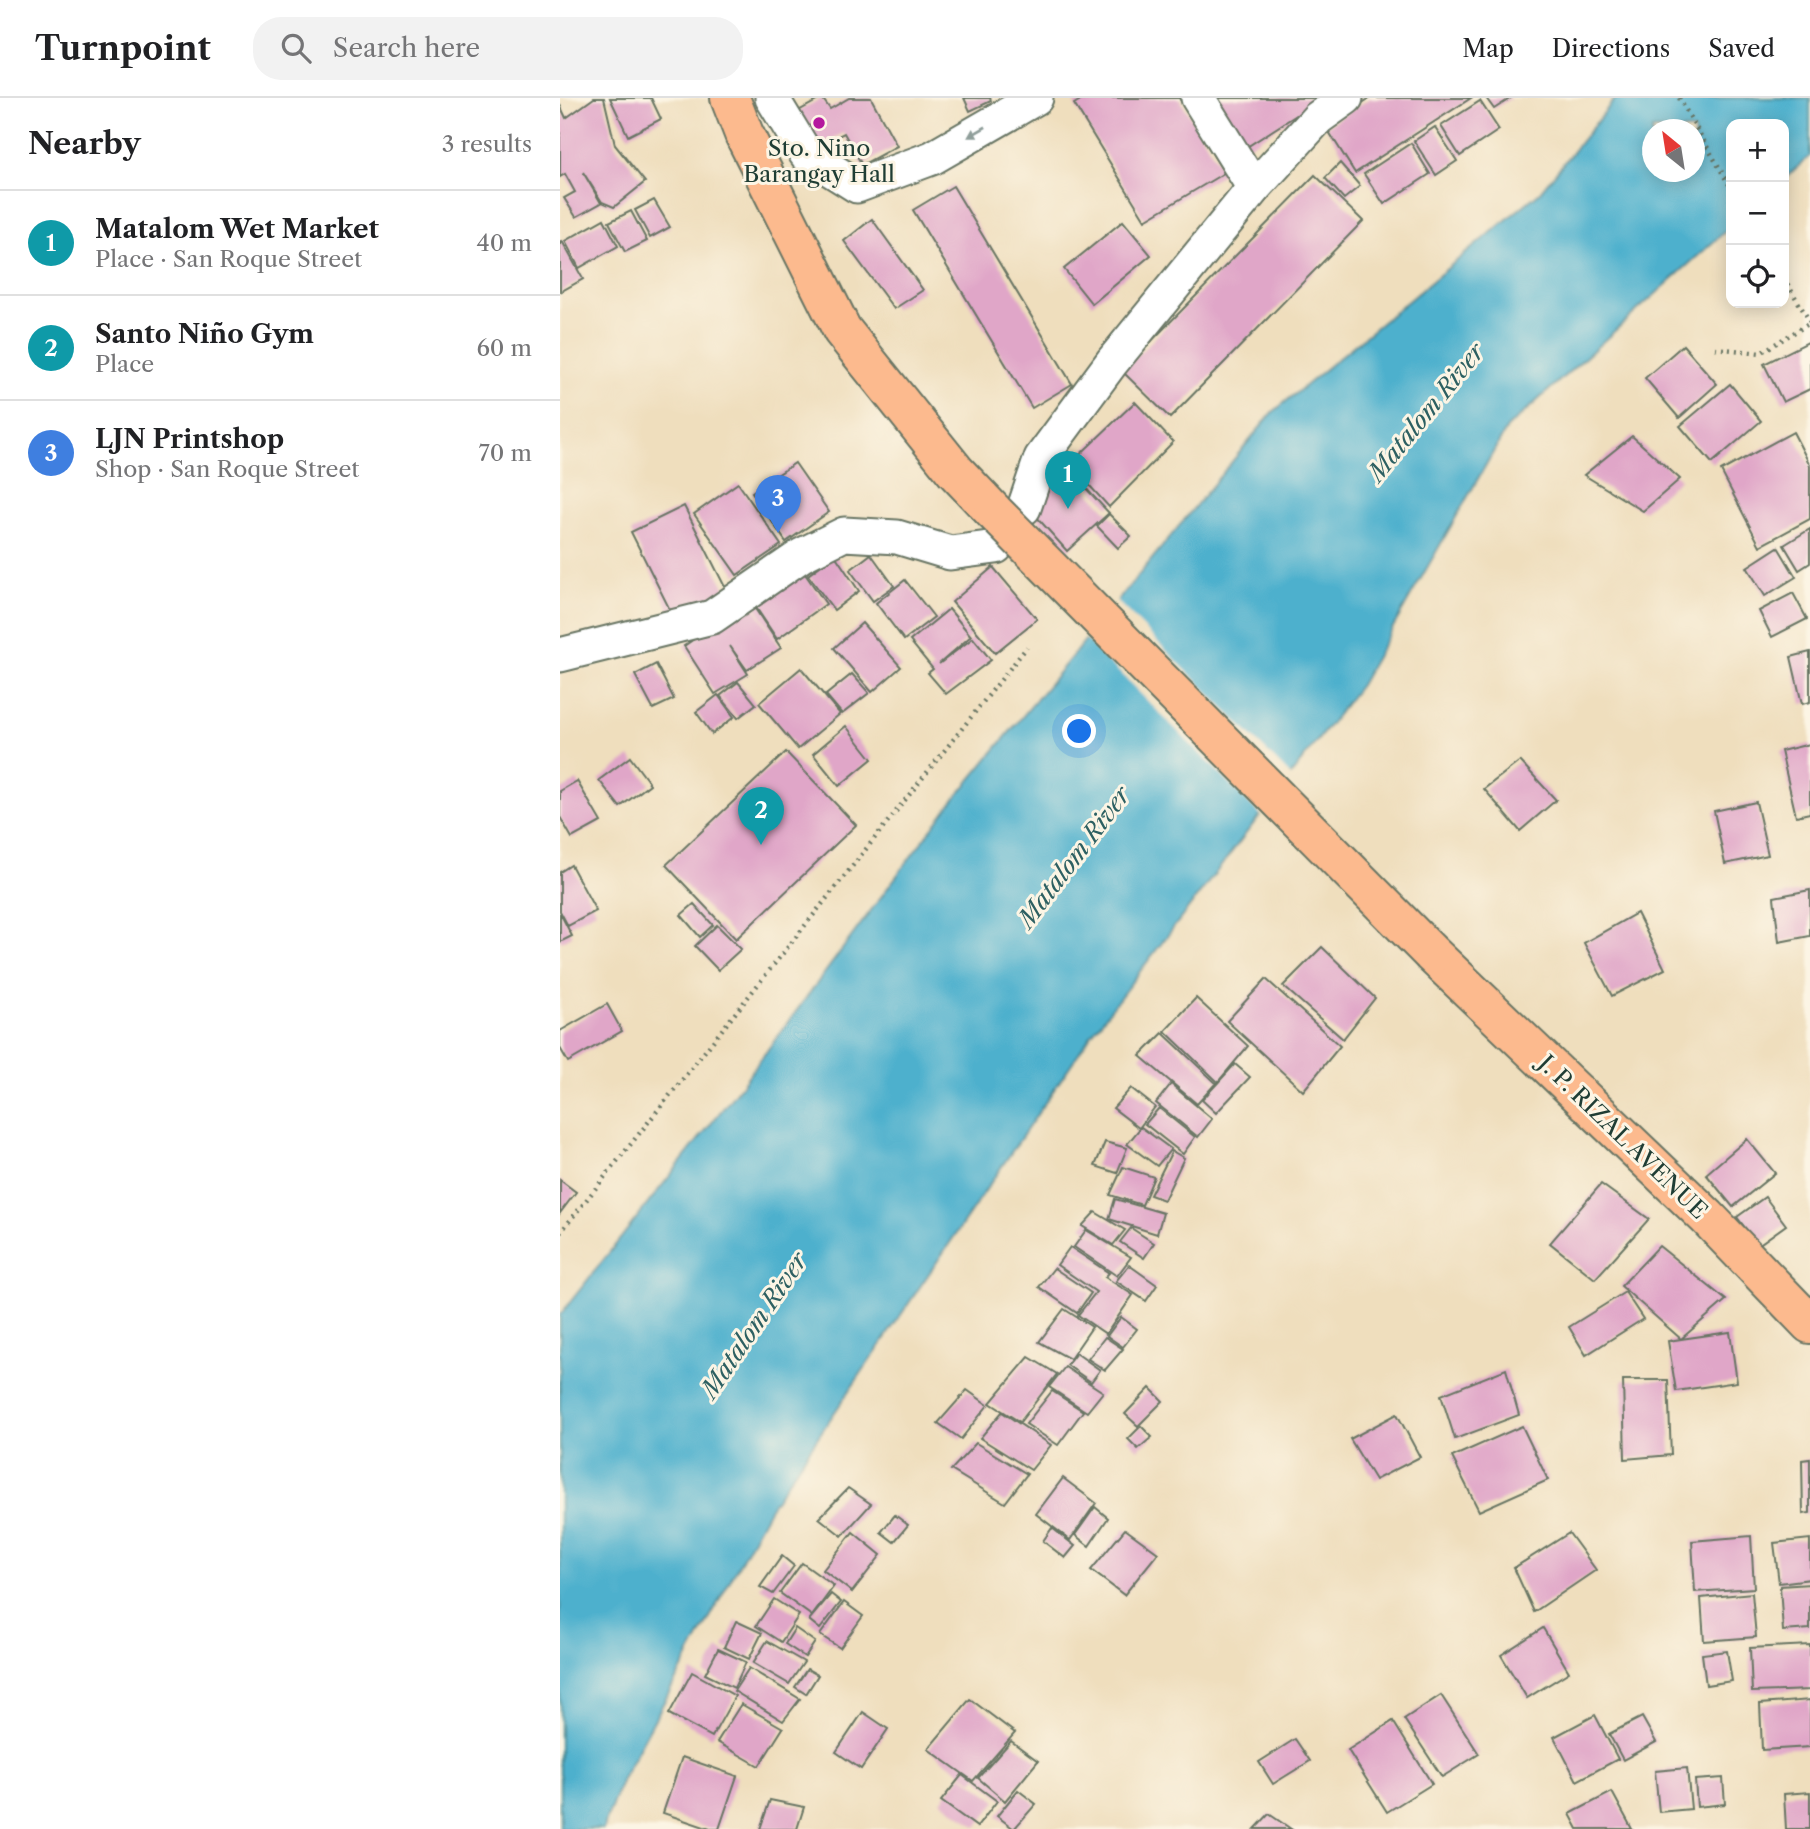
<!DOCTYPE html>
<html lang="en">
<head>
<meta charset="utf-8">
<style>
  :root { --surface:#fff; --page:#f2f2f2; --text:#202124; --muted:#757577; --line:#e0e0e0; --accent:#b5179e }
  body { margin:0; font-family:"Libre Caslon Text",serif; background:var(--page); color:var(--text) }
  .controls { position:absolute; right:21px; top:21px; display:grid; overflow:hidden; border-radius:14px; box-shadow:0 4px 18px #0003 }
  .controls button { width:63px; height:63px; display:grid; place-items:center; padding:0; border:0; border-bottom:2px solid var(--line); background:var(--surface); color:var(--text); font:35px sans-serif }
  .compass { position:absolute; left:1082px; top:21px; width:63px; height:63px; border-radius:50%; background:var(--surface); box-shadow:0 4px 18px #0003; rotate:330deg }
  .you { position:absolute; left:520px; top:634px; width:24px; height:24px; margin:-18px; border:5px solid #fff; border-radius:50%; background:#1a73e8; box-shadow:0 0 0 10px #1a73e833 }
  .badge { display:grid; place-items:center; width:46px; height:46px; border-radius:50%; background:var(--accent); color:#fff; font-size:23px; font-weight:700 }
  .pin { position:absolute; translate:-50% -58px; filter:drop-shadow(0 2px 4px #0008) }
  .pin::after { content:''; position:absolute; top:37px; width:24px; height:21px; background:inherit; clip-path:polygon(0 0,100% 0,50% 100%) }
  .list { margin:0; padding:0; list-style:none }
  h2 { display:flex; justify-content:space-between; align-items:center; height:91px; margin:0; padding:0 28px; font-size:30px }
  h2 small { font-size:23px; font-weight:400; color:var(--muted) }
  .list li { display:grid; grid-template-columns:46px 1fr auto; gap:21px; align-items:center; box-sizing:border-box; height:105px; padding:0 28px; border-top:2px solid var(--line) }
  .list b { display:block; font-size:26px; white-space:nowrap }
  .list p { margin:0; font-size:23px; white-space:nowrap; color:var(--muted) }
  .list em { font-size:23px; font-style:normal; color:var(--muted) }
  .icon { flex:none; width:38px; height:38px; fill:none; stroke:currentColor; stroke-width:2; stroke-linecap:round; stroke-linejoin:round }
  .map { position:relative; flex:none; width:1250px; height:1731px; overflow:hidden }
  header { display:flex; align-items:center; gap:42px; box-sizing:border-box; height:98px; padding:0 35px; background:var(--surface); border-bottom:2px solid var(--line) }
  header strong { font-size:33px }
  nav { display:flex; gap:38px; margin-inline-start:auto; font-size:24px }
  .search { width:490px; height:63px; background:var(--page); display:flex; align-items:center; gap:18px; box-sizing:border-box; padding:0 24px; border-radius:28px; color:var(--muted); font-size:26px }
  main { display:flex }
  aside { flex:1; background:var(--surface) }
  .map>svg:first-child { display:block }
  .water { fill:#4eb0cd; stroke:#367680; stroke-width:2; fill-rule:evenodd }
  .pier { fill:#efdebd }
  .building { fill:#e0a6c8 }
  .lines { fill:none; stroke-linecap:round; stroke-linejoin:round }
  .minor-casing { stroke:#687564; stroke-width:37 }
  .primary-casing { stroke:#687564; stroke-width:42 }
  .path { stroke:#687564; stroke-width:4.5; stroke-dasharray:2 5; stroke-linecap:butt }
  .minor { stroke:#fff; stroke-width:33 }
  .primary { stroke:#fcba8e; stroke-width:38 }
  .primary-bridge-casing { stroke:#687564; stroke-width:42; stroke-linecap:butt }
  .primary-bridge { stroke:#fcba8e; stroke-width:38 }
  .oneway { fill:#8f9e9a }
  .poi-dot { fill:#b5179e; stroke:#fcf5e5; stroke-width:2.5 }
  .labels { text-anchor:middle; dominant-baseline:central; stroke-width:6; stroke-linejoin:round; paint-order:stroke }
  .poi-label { font-size:23px; fill:#1f3d34; stroke:#fcf5e5 }
  .street-label { font-size:23px; fill:#1f3d34; stroke:#fcf5e5 }
  .water-label { font-size:24px; font-style:italic; fill:#2d6062; stroke:#fcf5e5 }
</style>
</head>
<body>
<header>
<strong>Turnpoint</strong>
<div class="search"><svg class="icon" aria-label="search" viewBox="0 0 24 24"><circle cx="10" cy="10" r="6"/><path d="M15 15l6 6"/></svg>Search here</div>
<nav><a>Map</a><a>Directions</a><a>Saved</a></nav>
</header>
<main>
<aside>
<h2>Nearby<small>3 results</small></h2>
<ul class="list">
<li><span class="badge" style="background:#0f9aa8">1</span><div><b>Matalom Wet Market</b><p>Place · San Roque Street</p></div><em>40 m</em></li>
<li><span class="badge" style="background:#0f9aa8">2</span><div><b>Santo Niño Gym</b><p>Place</p></div><em>60 m</em></li>
<li><span class="badge" style="background:#3f7fe0">3</span><div><b>LJN Printshop</b><p>Shop · San Roque Street</p></div><em>70 m</em></li>
</ul>
</aside>
<div class="map">
<svg width="1250" height="1731" viewBox="0 0 1250 1731">
  <rect width="100%" height="100%" fill="#fcf5e5"/>
  <filter id="ink" filterUnits="userSpaceOnUse"><feTurbulence type="fractalNoise" baseFrequency=".0143" numOctaves="2"/><feDisplacementMap in="SourceGraphic" scale="14" xChannelSelector="R" yChannelSelector="G"/><feConvolveMatrix kernelMatrix="1 2 1 2 8 2 1 2 1" color-interpolation-filters="sRGB"/></filter>
  <filter id="wash" filterUnits="userSpaceOnUse"><feTurbulence type="fractalNoise" baseFrequency=".00686" numOctaves="4" result="noise"/><feDisplacementMap in="SourceGraphic" scale="28" xChannelSelector="R" yChannelSelector="G"/><feGaussianBlur stdDeviation="1.57" result="paint"/><feColorMatrix in="noise" values="0 0 0 0 0 0 0 0 0 0 0 0 0 0 0 0 0 1.4 0 .05"/><feComposite in="paint" operator="in"/></filter>
  <g filter="url(#wash)">
    <rect width="100%" height="100%" fill="#efdebd"/>
    <path class="water" d="M1056,0H1250V58L1224,81V26H1171V128L947,330L800,587L531,937L209,1411L62,1681L43,1731H0V1217L180,989L384,714L712,315L980,94ZM1092,32H1134V74H1092Z"/>
    <polygon class="pier" points="555,501 733,680 703,719 524,539"/>
    <g id="blocks">
      <g class="building">
        <polygon points="34,0 44,0 55,47 85,84 54,109 42,104 23,74 41,105 16,119 4,100 15,94 5,76 0,79 0,7 6,20"/>
        <polygon points="50,0 91,0 101,21 68,38"/>
        <polygon points="262,0 270,11 289,0 311,0 337,48 302,67 284,35 254,50 235,15"/>
        <polygon points="404,0 430,0 431,3 410,13"/>
        <polygon points="524,0 619,0 664,75 585,122 514,6"/>
        <polygon points="649,0 763,0 682,52"/>
        <polygon points="810,0 911,0 795,75 766,29"/>
        <polygon points="926,0 951,0 934,11"/>
        <polygon points="920,3 939,32 900,58 881,28"/>
        <polygon points="875,29 897,63 876,77 854,43"/>
        <polygon points="851,45 870,76 824,106 804,76"/>
        <polygon points="780,65 800,88 784,101 765,80"/>
        <polygon points="755,77 803,123 610,320 562,273"/>
        <polygon points="393,88 512,286 472,310 353,112"/>
        <polygon points="94,102 110,129 90,140 75,112"/>
        <polygon points="71,113 87,143 65,154 49,124"/>
        <polygon points="44,121 58,148 19,170 5,143"/>
        <polygon points="312,121 363,192 334,211 284,143"/>
        <polygon points="563,123 591,157 532,206 504,171"/>
        <polygon points="2,143 23,181 0,194 0,145"/>
        <polygon points="1250,243 1250,291 1223,304 1204,266"/>
        <polygon points="1123,247 1157,286 1119,320 1085,280"/>
        <polygon points="1170,286 1201,323 1152,365 1120,328"/>
        <polygon points="575,304 613,344 549,409 510,366"/>
        <polygon points="1233,334 1250,367 1250,421 1200,448 1161,373"/>
        <polygon points="1072,338 1120,381 1083,413 1024,377"/>
        <polygon points="235,365 269,414 226,444 192,394"/>
        <polygon points="508,371 549,415 507,453 467,408"/>
        <polygon points="178,385 221,447 177,477 134,416"/>
        <polygon points="124,408 167,493 114,520 71,434"/>
        <polygon points="549,416 571,438 558,450 537,428"/>
        <polygon points="1250,431 1250,465 1239,472 1224,447"/>
        <polygon points="1218,449 1236,479 1205,498 1187,469"/>
        <polygon points="311,456 334,488 313,503 290,472"/>
        <polygon points="275,457 299,493 274,512 248,477"/>
        <polygon points="433,469 477,521 435,555 392,504"/>
        <polygon points="243,473 266,506 217,541 195,508"/>
        <polygon points="345,482 374,519 344,542 316,505"/>
        <polygon points="1233,495 1247,521 1212,539 1199,513"/>
        <polygon points="190,503 221,550 187,572 170,548 188,576 155,596 124,548"/>
        <polygon points="389,511 411,538 379,566 413,540 431,562 386,596 368,575 373,571 350,543"/>
        <polygon points="302,525 341,569 312,594 274,550"/>
        <polygon points="1250,554 1250,604 1242,606 1231,559"/>
        <polygon points="96,566 114,601 93,611 75,577"/>
        <polygon points="241,570 280,616 238,651 199,605"/>
        <polygon points="292,576 309,595 282,616 266,597"/>
        <polygon points="178,584 196,606 178,620 160,598"/>
        <polygon points="158,597 174,619 152,636 136,614"/>
        <polygon points="286,628 312,661 279,688 253,656"/>
        <polygon points="1250,646 1250,715 1236,718 1221,653"/>
        <polygon points="226,654 296,727 176,841 106,767"/>
        <polygon points="70,659 90,686 60,709 39,682"/>
        <polygon points="960,663 996,702 960,733 924,691"/>
        <polygon points="17,683 41,724 12,740 0,719 0,693"/>
        <polygon points="1196,704 1208,757 1165,766 1154,713"/>
        <polygon points="11,767 36,813 8,828 0,813 0,774"/>
        <polygon points="1250,792 1250,838 1219,844 1214,799"/>
        <polygon points="134,806 153,827 140,839 121,817"/>
        <polygon points="0,815 12,838 0,844"/>
        <polygon points="1077,815 1105,871 1052,898 1024,845"/>
        <polygon points="157,827 181,851 158,872 135,848"/>
        <polygon points="762,849 815,900 783,941 723,888"/>
        <polygon points="706,881 780,948 743,993 667,923"/>
        <polygon points="636,900 688,948 658,984 605,933"/>
        <polygon points="47,906 62,933 8,964 0,950 0,933"/>
        <polygon points="603,935 656,985 637,1006 580,958"/>
        <polygon points="675,966 690,979 656,1015 642,1002"/>
        <polygon points="611,986 652,1021 638,1039 596,1005"/>
        <polygon points="571,990 595,1009 579,1030 553,1010"/>
        <polygon points="599,1010 635,1039 623,1056 585,1026"/>
        <polygon points="581,1029 611,1051 597,1068 567,1046"/>
        <polygon points="1187,1041 1215,1075 1173,1109 1146,1076"/>
        <polygon points="545,1044 567,1050 557,1075 535,1068"/>
        <polygon points="612,1053 624,1060 604,1102 590,1097"/>
        <polygon points="563,1069 594,1079 582,1107 550,1097"/>
        <polygon points="0,1082 16,1094 0,1115"/>
        <polygon points="1041,1086 1089,1121 1035,1181 990,1145"/>
        <polygon points="1205,1099 1226,1127 1198,1147 1177,1119"/>
        <polygon points="555,1101 603,1115 597,1136 549,1121"/>
        <polygon points="535,1114 565,1132 553,1147 522,1128"/>
        <polygon points="571,1130 594,1145 584,1160 560,1144"/>
        <polygon points="526,1132 571,1159 557,1178 514,1149"/>
        <polygon points="1099,1148 1166,1202 1121,1241 1170,1234 1177,1284 1116,1293 1108,1243 1121,1241 1061,1188"/>
        <polygon points="510,1149 549,1175 545,1179 573,1197 546,1236 518,1217 536,1194 497,1167"/>
        <polygon points="569,1167 597,1187 586,1203 556,1183"/>
        <polygon points="494,1170 531,1195 517,1215 479,1189"/>
        <polygon points="1065,1194 1083,1221 1026,1257 1009,1229"/>
        <polygon points="504,1211 532,1229 510,1261 479,1244"/>
        <polygon points="561,1219 577,1231 563,1249 547,1238"/>
        <polygon points="545,1239 563,1251 545,1272 528,1261"/>
        <polygon points="516,1255 540,1272 531,1284 507,1267"/>
        <polygon points="469,1259 497,1276 460,1324 430,1305"/>
        <polygon points="505,1269 543,1294 527,1314 489,1289"/>
        <polygon points="946,1271 959,1317 895,1341 881,1297"/>
        <polygon points="1063,1282 1108,1282 1111,1357 1065,1361"/>
        <polygon points="590,1290 603,1303 578,1328 565,1316"/>
        <polygon points="407,1292 428,1307 401,1341 378,1325"/>
        <polygon points="492,1293 523,1313 498,1347 466,1326"/>
        <polygon points="442,1314 491,1347 471,1372 420,1340"/>
        <polygon points="837,1316 860,1359 815,1382 790,1341"/>
        <polygon points="581,1328 592,1339 578,1351 568,1341"/>
        <polygon points="962,1328 988,1382 919,1413 892,1359"/>
        <polygon points="416,1345 467,1376 445,1405 391,1372"/>
        <polygon points="1250,1361 1250,1415 1243,1416 1242,1362"/>
        <polygon points="503,1380 536,1405 510,1442 476,1416"/>
        <polygon points="288,1390 311,1406 282,1438 259,1420"/>
        <polygon points="535,1409 548,1420 529,1448 515,1437"/>
        <polygon points="335,1417 348,1427 334,1444 321,1434"/>
        <polygon points="492,1430 515,1448 505,1460 483,1443"/>
        <polygon points="565,1431 598,1455 564,1497 531,1472"/>
        <polygon points="293,1434 321,1457 292,1494 263,1472"/>
        <polygon points="1009,1435 1036,1472 974,1514 954,1470"/>
        <polygon points="1191,1438 1194,1490 1135,1494 1132,1443"/>
        <polygon points="1250,1441 1250,1481 1219,1485 1214,1445"/>
        <polygon points="222,1458 234,1468 213,1496 200,1489"/>
        <polygon points="242,1465 274,1488 252,1518 220,1495"/>
        <polygon points="1250,1486 1250,1531 1223,1533 1220,1488"/>
        <polygon points="1192,1495 1196,1539 1144,1543 1141,1500"/>
        <polygon points="271,1496 281,1504 260,1531 249,1522"/>
        <polygon points="214,1501 239,1517 221,1544 196,1528"/>
        <polygon points="284,1504 303,1518 280,1550 260,1537"/>
        <polygon points="176,1523 202,1535 189,1561 164,1549"/>
        <polygon points="235,1530 255,1544 245,1559 225,1546"/>
        <polygon points="983,1530 1009,1574 967,1600 941,1557"/>
        <polygon points="207,1543 244,1564 229,1586 193,1565"/>
        <polygon points="1250,1547 1250,1592 1192,1594 1190,1550"/>
        <polygon points="158,1551 186,1564 174,1590 145,1576"/>
        <polygon points="1167,1553 1172,1583 1146,1587 1142,1556"/>
        <polygon points="189,1570 240,1601 223,1623 174,1593"/>
        <polygon points="247,1571 258,1577 246,1596 235,1589"/>
        <polygon points="132,1574 175,1598 152,1639 109,1616"/>
        <polygon points="881,1597 919,1656 882,1679 844,1621"/>
        <polygon points="410,1601 455,1635 413,1683 368,1651"/>
        <polygon points="1250,1602 1250,1649 1202,1652 1200,1606"/>
        <polygon points="181,1606 223,1630 199,1668 157,1644"/>
        <polygon points="303,1614 328,1631 301,1671 276,1654"/>
        <polygon points="1035,1617 1058,1661 1017,1683 994,1639"/>
        <polygon points="1082,1619 1096,1644 1063,1662 1049,1636"/>
        <polygon points="833,1623 872,1686 827,1714 788,1652"/>
        <polygon points="735,1641 750,1663 713,1686 699,1664"/>
        <polygon points="451,1643 478,1663 445,1703 418,1680"/>
        <polygon points="122,1659 177,1678 159,1731 150,1731 103,1715"/>
        <polygon points="1127,1670 1131,1711 1099,1714 1095,1673"/>
        <polygon points="402,1677 437,1703 417,1729 381,1703"/>
        <polygon points="1163,1680 1165,1706 1137,1709 1135,1682"/>
        <polygon points="458,1692 476,1706 454,1731 437,1718"/>
        <polygon points="1052,1694 1072,1731 1018,1731 1010,1716"/>
        <polygon points="1250,1694 1250,1731 1226,1731 1224,1696"/>
        <polygon points="210,1702 244,1709 237,1731 200,1731"/>
        <polygon points="709,1716 731,1731 695,1731"/>
      </g>
    </g>
  </g>
  <g filter="url(#ink)">
    <use href="#blocks" fill-opacity="0" stroke="#687564" stroke-width="2"/>
    <g class="lines">
      <g class="minor-casing">
        <g id="minor">
          <polyline points="212,0 246,56 297,88 372,60 476,0"/>
          <polyline points="638,0 694,90"/>
          <polyline points="464,410 481,360 552,264 694,90 758,20 786,0"/>
          <polyline points="0,557 152,519 242,457 284,436 337,439 390,455 436,449"/>
        </g>
      </g>
      <g class="primary-casing">
        <g id="primary">
          <polyline points="170,0 184,36 282,232 395,373 434,414"/>
          <polyline points="872,856 1147,1119 1250,1226"/>
        </g>
      </g>
      <g class="path">
        <polyline points="1119,0 1171,90"/>
        <polyline points="1224,180 1250,224"/>
        <polyline points="1155,250 1200,255 1250,225"/>
        <polyline points="0,1135 467,549"/>
      </g>
      <use href="#minor" class="minor"/>
      <use href="#primary" class="primary"/>
      <g class="primary-bridge-casing">
        <polyline id="primary-bridge" points="434,414 872,856"/>
      </g>
      <use href="#primary-bridge" class="primary-bridge"/>
    </g>
    <defs><path id="oneway-solid" d="M-6-.8H1V-3.2L6.5 0L1 3.2V.8H-6Z" transform="scale(1.75)"/></defs>
    <use class="oneway" href="#oneway-solid" transform="translate(417 34) rotate(150)"/>
  </g>
  <circle class="poi-dot" cx="259" cy="25" r="7"/>
  <g class="labels">
    <g class="poi-label">
      <text x="259" y="50">Sto. Nino<tspan x="259" dy="26">Barangay Hall</tspan></text>
    </g>
    <g class="street-label">
      <text transform="translate(1063 1039) rotate(44)">J. P. RIZAL AVENUE</text>
    </g>
    <g class="water-label">
      <text transform="translate(866 314) rotate(-51)">Matalom River</text>
      <text transform="translate(514 759) rotate(-53)">Matalom River</text>
      <text transform="translate(194 1227) rotate(-56)">Matalom River</text>
    </g>
  </g>
</svg>
<div class="controls">
<button>+</button>
<button>−</button>
<button><svg class="icon" aria-label="locate" viewBox="0 0 24 24"><circle cx="12" cy="12" r="6"/><path d="M12 2v4M12 18v4M2 12h4M18 12h4"/></svg></button>
</div>
<svg class="compass" viewBox="-18 -18 36 36"><path d="M0-13l5 13h-10z" fill="#e53935"/><path d="M0 13l5-13h-10z" fill="#757577"/></svg>
<div class="you"></div>
<div class="pin badge" style="left:508px;top:411px;background:#0f9aa8">1</div>
<div class="pin badge" style="left:201px;top:747px;background:#0f9aa8">2</div>
<div class="pin badge" style="left:218px;top:435px;background:#3f7fe0">3</div>
</div>
</main>
</body>
</html>
